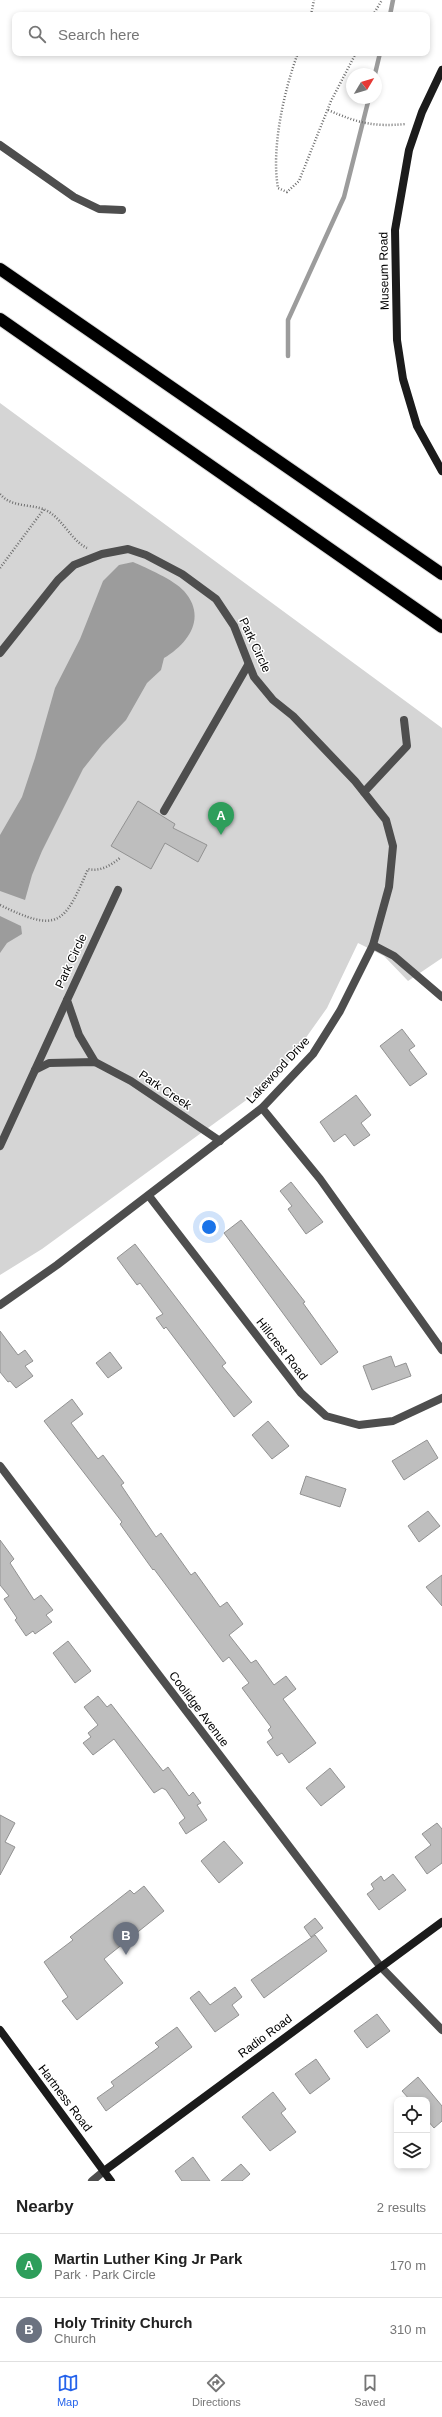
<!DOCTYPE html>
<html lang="en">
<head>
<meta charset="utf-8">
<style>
  :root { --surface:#fff; --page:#f6f6f6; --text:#222; --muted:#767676; --line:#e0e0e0; --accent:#2563eb }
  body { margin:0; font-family:Helvetica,sans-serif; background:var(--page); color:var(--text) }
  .controls { position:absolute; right:12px; bottom:12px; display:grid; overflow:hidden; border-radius:8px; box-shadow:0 2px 6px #0003 }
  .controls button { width:36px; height:36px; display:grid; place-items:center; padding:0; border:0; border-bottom:1px solid var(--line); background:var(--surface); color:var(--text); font:20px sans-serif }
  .compass { position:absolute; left:346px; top:68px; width:36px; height:36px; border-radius:50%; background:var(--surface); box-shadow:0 2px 6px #0003; rotate:52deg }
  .you { position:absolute; left:209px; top:1227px; width:14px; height:14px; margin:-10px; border:3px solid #fff; border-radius:50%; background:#1a73e8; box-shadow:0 0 0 6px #1a73e833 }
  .badge { display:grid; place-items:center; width:26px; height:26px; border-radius:50%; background:var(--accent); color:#fff; font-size:13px; font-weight:700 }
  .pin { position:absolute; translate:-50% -33px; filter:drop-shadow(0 1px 2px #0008) }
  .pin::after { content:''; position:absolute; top:21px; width:14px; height:12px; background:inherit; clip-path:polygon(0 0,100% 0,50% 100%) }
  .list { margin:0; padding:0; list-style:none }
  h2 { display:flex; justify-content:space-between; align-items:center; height:52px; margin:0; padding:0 16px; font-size:17px }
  h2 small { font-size:13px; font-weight:400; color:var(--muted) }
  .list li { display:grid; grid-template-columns:26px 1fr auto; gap:12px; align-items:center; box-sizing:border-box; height:64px; padding:0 16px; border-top:1px solid var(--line) }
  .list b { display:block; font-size:15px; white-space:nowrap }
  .list p { margin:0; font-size:13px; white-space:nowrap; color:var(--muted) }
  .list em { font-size:13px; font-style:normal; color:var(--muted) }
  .icon { flex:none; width:22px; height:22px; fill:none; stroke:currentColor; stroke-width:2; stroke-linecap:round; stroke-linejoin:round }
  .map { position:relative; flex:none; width:442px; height:2181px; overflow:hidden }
  .search { position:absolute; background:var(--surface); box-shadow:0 2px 6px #0003; left:12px; right:12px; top:12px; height:44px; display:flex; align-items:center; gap:10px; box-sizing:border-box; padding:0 14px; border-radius:8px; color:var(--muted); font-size:15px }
  .sheet { height:180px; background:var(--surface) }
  nav { display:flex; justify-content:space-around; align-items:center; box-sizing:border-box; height:56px; border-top:1px solid var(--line); background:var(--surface); font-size:11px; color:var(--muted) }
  nav a { display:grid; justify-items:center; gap:2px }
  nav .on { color:var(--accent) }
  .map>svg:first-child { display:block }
  .green { fill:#d5d5d5 }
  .water { fill:#9c9c9c }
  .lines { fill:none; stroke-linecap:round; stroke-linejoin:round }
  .stream { stroke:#9c9c9c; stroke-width:4.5 }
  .building { fill:#bebebe; stroke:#929292 }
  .highway-casing { stroke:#dbdbdb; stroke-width:14 }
  .path { stroke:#707070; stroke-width:2.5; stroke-dasharray:1 2; stroke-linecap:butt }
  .street { stroke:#4e4e4e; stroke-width:8 }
  .secondary { stroke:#1b1b1b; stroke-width:8 }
  .highway { stroke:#000; stroke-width:12 }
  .labels { text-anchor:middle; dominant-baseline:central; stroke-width:3; stroke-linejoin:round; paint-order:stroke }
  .street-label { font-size:12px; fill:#000; stroke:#fff }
</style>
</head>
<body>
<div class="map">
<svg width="442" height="2181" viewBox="0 0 442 2181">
  <rect width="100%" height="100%" fill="#fff"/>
  <polygon class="green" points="0,403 442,728 442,958 408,981 384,956 358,943 327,1008 278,1077 42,1249 0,1275"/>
  <g class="water">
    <path d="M133,562C147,568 174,580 184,591C207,617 189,643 164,658L161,670L147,683L126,720L102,745L83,769L42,851L32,875L25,900L0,891V835L22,797L35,758L55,688L80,639L103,581L119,565Z"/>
    <polygon points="0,916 21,926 22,934 7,943 0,953"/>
  </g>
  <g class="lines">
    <g class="stream">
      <polyline points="390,15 393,0"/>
      <polyline points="375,74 380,53"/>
      <polyline points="288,356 288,320 344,197 369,98"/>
    </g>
  </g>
  <g class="building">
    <polygon points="138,801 175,824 173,828 207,845 198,862 165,843 151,869 111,846"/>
    <polygon points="402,1029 415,1046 409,1050 427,1074 410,1086 380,1046"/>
    <polygon points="356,1095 371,1115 361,1123 370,1135 354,1146 345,1134 334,1142 320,1122"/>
    <polygon points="291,1182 323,1222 306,1234 288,1209 292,1206 280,1191"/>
    <polygon points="241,1220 305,1302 303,1303 338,1352 321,1365 224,1233"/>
    <polygon points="135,1244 226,1363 222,1366 252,1402 234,1417 166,1327 164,1329 156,1318 163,1314 140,1283 137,1285 117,1258"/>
    <polygon points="0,1331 18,1355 25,1350 33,1361 25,1366 33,1376 16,1388 10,1381 8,1382 0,1372"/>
    <polygon points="110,1352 122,1368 108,1378 96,1363"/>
    <polygon points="391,1356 395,1367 406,1363 411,1376 372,1390 363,1366"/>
    <polygon points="72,1399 83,1414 71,1423 98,1459 103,1455 124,1483 121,1485 156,1537 161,1533 191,1575 195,1572 220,1607 227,1602 243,1624 229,1635 251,1663 256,1660 274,1685 286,1676 296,1689 283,1699 316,1743 289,1763 282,1753 277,1756 267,1742 273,1738 268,1730 271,1727 242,1688 249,1683 229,1657 223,1662 154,1569 153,1570 120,1524 122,1522 44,1421"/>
    <polygon points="268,1421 289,1446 272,1459 252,1435"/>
    <polygon points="427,1440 438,1458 404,1480 392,1461"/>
    <polygon points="306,1476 346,1489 340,1507 300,1494"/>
    <polygon points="428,1511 440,1526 419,1542 408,1526"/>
    <polygon points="0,1540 14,1559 10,1563 34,1600 41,1595 53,1610 46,1615 52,1622 35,1634 33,1631 26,1636 15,1620 17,1618 4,1599 9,1596 0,1585"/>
    <polygon points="442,1575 442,1606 426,1587"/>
    <polygon points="68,1641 91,1671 75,1683 53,1653"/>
    <polygon points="98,1696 107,1707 111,1704 163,1771 168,1767 189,1796 193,1792 201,1803 197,1805 207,1820 186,1834 179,1823 185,1818 166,1790 162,1788 154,1793 114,1739 93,1755 83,1743 91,1737 88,1733 98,1725 84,1707"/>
    <polygon points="330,1768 345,1787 321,1806 306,1788"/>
    <polygon points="0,1815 15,1823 5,1842 15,1847 0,1875"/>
    <polygon points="437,1823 442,1829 442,1863 427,1874 415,1857 431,1845 422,1834"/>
    <polygon points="224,1841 243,1863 219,1883 201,1861"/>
    <polygon points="393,1874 406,1890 379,1910 367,1894 374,1889 371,1884 381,1876 384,1881"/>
    <polygon points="144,1886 164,1911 104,1959 123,1983 77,2020 62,2001 68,1997 44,1962 73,1940 70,1937 130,1890 134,1894"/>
    <polygon points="315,1918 323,1928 311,1937 304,1927"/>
    <polygon points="315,1935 327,1951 264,1998 251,1980"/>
    <polygon points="235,1987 242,1997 232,2005 239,2015 215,2032 190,1998 199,1991 210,2005"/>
    <polygon points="377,2014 390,2031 367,2048 354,2031"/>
    <polygon points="177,2027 192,2047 106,2111 97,2098 114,2086 111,2082 159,2047 155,2043"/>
    <polygon points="316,2059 330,2079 310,2094 295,2074"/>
    <polygon points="418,2077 442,2106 442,2121 434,2128 427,2120 427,2100 410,2100 402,2091"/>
    <polygon points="273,2092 286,2109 281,2113 296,2132 270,2151 242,2117"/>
    <polygon points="193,2157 210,2181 182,2181 175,2171"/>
    <polygon points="241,2164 250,2174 242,2181 221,2181"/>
  </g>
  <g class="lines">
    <g class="highway-casing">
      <g id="highway">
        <polyline points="0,269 442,574"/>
        <polyline points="0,319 442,627"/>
      </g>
    </g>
    <g class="path">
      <polyline points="311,15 314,0"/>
      <polyline points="373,15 382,0"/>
      <path d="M298,53C284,90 271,149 278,188L287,192L299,181L331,101L356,53"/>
      <path d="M328,110C358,123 373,127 406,124"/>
      <path d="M0,494C11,507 28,504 43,509C62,516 70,540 87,548"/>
      <polyline points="0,568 44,509"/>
      <path d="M0,905C58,933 64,925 88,869C100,872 112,865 121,857"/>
    </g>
    <g class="street">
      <polyline points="0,145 74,197 99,209 122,210"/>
      <polyline points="0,653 58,580 74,565 102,554 128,549 146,555 182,574 216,599 234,626 254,677 273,700 293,716 355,781 386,820 393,846 389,887 373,945 340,1011 313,1054 262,1108 57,1265 0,1305"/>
      <polyline points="364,792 407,746 404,720"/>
      <polyline points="164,811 248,665"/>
      <polyline points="373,945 394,956 442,997"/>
      <polyline points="95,1062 79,1035 67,1000 118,890"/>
      <polyline points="35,1070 67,1000"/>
      <polyline points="262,1108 320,1179 442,1350"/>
      <polyline points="0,1146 35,1070 49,1063 95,1062 131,1081 220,1141"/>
      <polyline points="149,1196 301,1393 326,1416 359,1425 393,1421 442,1398"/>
      <polyline points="0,1466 380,1966 442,2030"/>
      <polyline points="92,2181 104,2171"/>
    </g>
    <g class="secondary">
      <polyline points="442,70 422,112 409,150 395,230 397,340 403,379 417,426 442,471"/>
      <polyline points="0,2030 111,2181"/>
      <polyline points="104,2171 442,1922"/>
    </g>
    <use href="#highway" class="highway"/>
  </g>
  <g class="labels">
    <g class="street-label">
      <text transform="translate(384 271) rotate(-91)">Museum Road</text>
      <text transform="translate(255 645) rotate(65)">Park Circle</text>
      <text transform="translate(71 961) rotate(-65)">Park Circle</text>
      <text transform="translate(278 1070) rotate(-47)">Lakewood Drive</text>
      <text transform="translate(165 1090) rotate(34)">Park Creek</text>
      <text transform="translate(282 1349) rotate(52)">Hillcrest Road</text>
      <text transform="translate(199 1709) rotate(53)">Coolidge Avenue</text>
      <text transform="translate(265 2036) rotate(-37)">Radio Road</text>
      <text transform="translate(65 2098) rotate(53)">Hartness Road</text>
    </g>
  </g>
</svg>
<div class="controls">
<button><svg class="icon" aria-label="locate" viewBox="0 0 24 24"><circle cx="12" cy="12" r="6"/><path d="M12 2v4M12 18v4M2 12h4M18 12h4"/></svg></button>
<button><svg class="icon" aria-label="layers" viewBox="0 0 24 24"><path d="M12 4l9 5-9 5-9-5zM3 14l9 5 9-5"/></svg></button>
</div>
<svg class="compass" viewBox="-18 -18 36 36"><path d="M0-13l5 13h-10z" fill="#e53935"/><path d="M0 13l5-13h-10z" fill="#767676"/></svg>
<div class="you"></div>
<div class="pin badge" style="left:221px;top:835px;background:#2e9e5b">A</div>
<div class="pin badge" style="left:126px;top:1955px;background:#6b7280">B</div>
<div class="search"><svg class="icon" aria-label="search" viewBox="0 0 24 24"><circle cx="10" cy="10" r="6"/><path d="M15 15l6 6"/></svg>Search here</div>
</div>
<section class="sheet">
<h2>Nearby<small>2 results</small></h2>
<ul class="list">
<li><span class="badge" style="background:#2e9e5b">A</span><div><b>Martin Luther King Jr Park</b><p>Park · Park Circle</p></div><em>170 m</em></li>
<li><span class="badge" style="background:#6b7280">B</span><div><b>Holy Trinity Church</b><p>Church</p></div><em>310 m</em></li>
</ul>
</section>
<nav>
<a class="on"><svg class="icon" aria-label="map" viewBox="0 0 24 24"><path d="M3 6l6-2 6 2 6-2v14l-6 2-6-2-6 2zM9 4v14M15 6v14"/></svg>Map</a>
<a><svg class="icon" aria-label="directions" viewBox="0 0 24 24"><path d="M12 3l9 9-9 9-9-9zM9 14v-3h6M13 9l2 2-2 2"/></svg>Directions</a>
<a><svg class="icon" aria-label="saved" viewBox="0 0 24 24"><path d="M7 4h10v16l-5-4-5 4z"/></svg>Saved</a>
</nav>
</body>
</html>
